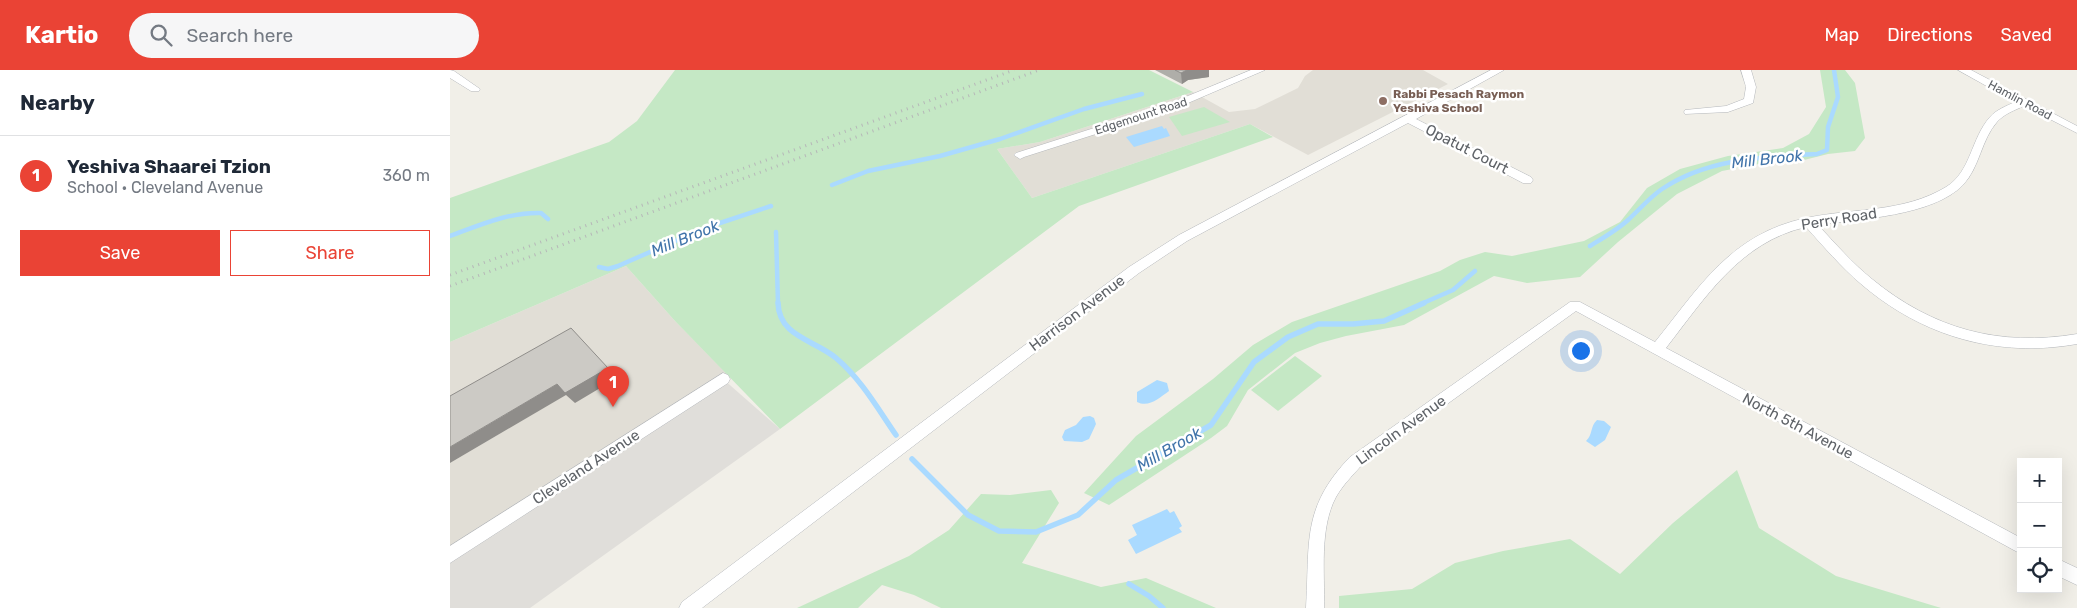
<!DOCTYPE html>
<html lang="en">
<head>
<meta charset="utf-8">
<style>
  :root { --surface:#fff; --page:#f6f6f7; --text:#1f2937; --muted:#747a83; --line:#e0e1e3; --accent:#ea4335 }
  body { margin:0; font-family:Rubik,sans-serif; background:var(--page); color:var(--text) }
  .controls { position:absolute; right:15px; bottom:15px; display:grid; overflow:hidden; border-radius:0px; box-shadow:0 5px 20px #0002 }
  .controls button { width:45px; height:45px; display:grid; place-items:center; padding:0; border:0; border-bottom:1px solid var(--line); background:var(--surface); color:var(--text); font:25px sans-serif }
  .you { position:absolute; left:1130px; top:280px; width:18px; height:18px; margin:-12px; border:4px solid #fff; border-radius:50%; background:#1a73e8; box-shadow:0 0 0 8px #1a73e833 }
  .badge { display:grid; place-items:center; width:32px; height:32px; border-radius:50%; background:var(--accent); color:#fff; font-size:16px; font-weight:700 }
  .pin { position:absolute; translate:-50% -41px; filter:drop-shadow(0 1px 2px #0008) }
  .pin::after { content:''; position:absolute; top:26px; width:18px; height:15px; background:inherit; clip-path:polygon(0 0,100% 0,50% 100%) }
  .list { margin:0; padding:0; list-style:none }
  h2 { display:flex; justify-content:space-between; align-items:center; height:65px; margin:0; padding:0 20px; font-size:21px }
  h2 small { font-size:16px; font-weight:400; color:var(--muted) }
  .list li { display:grid; grid-template-columns:32px 1fr auto; gap:15px; align-items:center; box-sizing:border-box; height:80px; padding:0 20px; border-top:1px solid var(--line) }
  .list b { display:block; font-size:19px; white-space:nowrap }
  .list p { margin:0; font-size:16px; white-space:nowrap; color:var(--muted) }
  .list em { font-size:16px; font-style:normal; color:var(--muted) }
  .actions { display:flex; gap:10px; padding:15px 20px }
  .actions a { flex:1; padding:11px 0; border:1px solid var(--accent); border-radius:0px; text-align:center; font-size:18px; color:var(--accent) }
  .actions .main { background:var(--accent); color:#fff }
  .icon { flex:none; width:28px; height:28px; fill:none; stroke:currentColor; stroke-width:2; stroke-linecap:round; stroke-linejoin:round }
  .map { position:relative; flex:none; width:1627px; height:538px; overflow:hidden }
  header { display:flex; align-items:center; gap:30px; box-sizing:border-box; height:70px; padding:0 25px; background:var(--accent); color:#fff }
  header strong { font-size:24px }
  nav { display:flex; gap:28px; margin-inline-start:auto; font-size:18px }
  .search { width:350px; height:45px; background:var(--page); display:flex; align-items:center; gap:12px; box-sizing:border-box; padding:0 18px; border-radius:28px; color:var(--muted); font-size:19px }
  main { display:flex }
  aside { flex:1; background:var(--surface) }
  .map>svg:first-child { display:block }
  .industrial { fill:#e0deda }
  .education { fill:#e1ded6 }
  .green { fill:#c5e8c5 }
  .water { fill:#aadaff }
  .lines { fill:none; stroke-linecap:round; stroke-linejoin:round }
  .stream-far1 { stroke:#aadaff; stroke-width:4.5 }
  .stream { stroke:#aadaff; stroke-width:5.5 }
  .street-casing { stroke:#b5b8bc; stroke-width:1 }
  .street { fill:#fff; fill-rule:evenodd }
  .rail { stroke:#b6b7b8; stroke-width:3; stroke-dasharray:1 5; stroke-linecap:butt }
  .wall { fill:#afaea9 }
  .shaded-wall { fill:#8f8d8a }
  .building { fill:#cccac5; stroke:#8f8d8a }
  .education-dot { fill:#8d6e63; stroke:#fff; stroke-width:2 }
  .labels { text-anchor:middle; dominant-baseline:central; stroke-width:5; stroke-linejoin:round; paint-order:stroke }
  .far-education-label { font-size:12px; font-weight:bold; fill:#785e54; stroke:#fff; text-anchor:start }
  .far-street-label { font-size:12px; fill:#5f6368; stroke:#fff }
  .street-label { font-size:15px; fill:#5f6368; stroke:#fff }
  .water-label { font-size:16px; font-style:italic; fill:#4174aa; stroke:#fff }
</style>
</head>
<body>
<header>
<strong>Kartio</strong>
<div class="search"><svg class="icon" aria-label="search" viewBox="0 0 24 24"><circle cx="10" cy="10" r="6"/><path d="M15 15l6 6"/></svg>Search here</div>
<nav><a>Map</a><a>Directions</a><a>Saved</a></nav>
</header>
<main>
<aside>
<h2>Nearby<small></small></h2>
<ul class="list">
<li><span class="badge">1</span><div><b>Yeshiva Shaarei Tzion</b><p>School · Cleveland Avenue</p></div><em>360 m</em></li>
</ul>
<div class="actions"><a class="main">Save</a><a>Share</a></div>
</aside>
<div class="map">
<svg width="1627" height="538" viewBox="0 0 1627 538">
  <rect width="100%" height="100%" fill="#f1efe8"/>
  <polygon class="industrial" points="273,309 330,359 80,538 0,538 0,485"/>
  <g class="education">
    <polygon points="863,0 973,0 998,14 858,85 800,54 582,128 547,79 590,72 743,22 779,42 805,39 848,18 855,6"/>
    <polygon points="176,196 225,251 279,306 0,485 0,393 117,324 166,308 0,342 0,272"/>
  </g>
  <g class="green">
    <polygon points="225,0 699,0 743,22 590,72 547,79 582,128 800,54 823,67 629,136 330,359 225,251 176,196 0,272 0,128 159,72 187,51"/>
    <polygon points="1370,0 1395,0 1405,13 1415,68 1405,81 1378,84 1354,90 1314,93 1272,101 1227,124 1168,172 1130,207 1077,213 1044,206 954,255 896,266 870,273 845,283 798,320 777,356 761,368 659,435 634,423 686,366 763,309 803,275 842,252 990,201 1010,190 1035,182 1062,186 1134,171 1170,152 1197,118 1230,99 1278,86 1333,78 1359,64 1376,37"/>
    <polygon points="754,37 780,52 732,66 719,47"/>
    <polygon points="845,286 872,306 828,341 801,320"/>
    <polygon points="1287,400 1309,458 1386,506 1491,538 889,538 889,526 962,519 1005,493 1053,481 1120,469 1170,504 1223,453"/>
    <polygon points="601,420 609,433 572,493 651,517 696,508 766,538 491,538 464,525 432,515 408,538 347,538 459,486 499,460 531,424 560,425"/>
  </g>
  <g class="water">
    <polygon points="712,56 714,59 716,58 720,66 684,77 676,67"/>
    <path d="M707,310L717,313L719,321C709,328 699,338 687,332V322Z"/>
    <polygon points="640,346 644,348 646,354 639,369 632,372 614,371 612,367 615,360 626,355 633,347"/>
    <path d="M1147,350L1154,351L1161,357L1155,370L1145,377L1136,371C1143,365 1140,356 1147,350Z"/>
    <polygon points="717,439 720,443 724,441 732,456 729,458 732,462 686,484 678,470 687,465 682,455"/>
  </g>
  <g class="lines">
    <g class="stream-far1">
      <polyline points="382,115 418,101 490,86 550,69 634,39 692,24"/>
      <polyline points="326,162 328,234"/>
      <path d="M0,166C30,155 59,142 91,143L98,149"/>
      <path d="M1140,176C1153,168 1167,160 1178,150C1189,140 1199,128 1212,119C1258,88 1314,87 1367,84L1377,80L1378,57L1388,27L1384,0"/>
      <polyline points="149,197 158,199 168,196 255,158 321,136"/>
      <polyline points="971,234 1003,220 1025,201"/>
    </g>
    <g class="stream">
      <path d="M328,233C329,267 365,270 386,288C411,309 428,339 446,365"/>
      <polyline points="462,389 518,445 549,461 586,462 628,445 666,410 761,355 804,292 838,267 868,254 903,254 934,251 974,233"/>
      <polyline points="679,514 699,526 713,538"/>
    </g>
    <g class="street-casing">
      <g id="street">
        <polygon points="0,0 4,1 30,19 29,21 21,21 0,8"/>
        <polygon points="801,0 815,0 724,39 574,87 570,89 564,85 566,83 716,35"/>
        <polygon points="1041,0 1054,0 966,49 1081,107 1083,110 1081,113 1073,113 958,53 737,171 689,203 252,538 229,538 232,532 679,197 729,165"/>
        <polygon points="1291,0 1301,0 1306,17 1303,33 1278,42 1235,44 1234,42 1235,40 1276,36 1294,29 1296,17"/>
        <path d="M1508,0H1521L1627,56V63L1574,36C1565,40 1554,44 1547,52C1531,70 1530,97 1513,115C1483,146 1409,149 1368,155C1385,173 1402,193 1422,209C1483,259 1549,277 1627,264V274C1548,288 1473,267 1411,214C1391,197 1374,177 1356,157C1290,172 1255,228 1216,278L1571,468V484L1126,241L910,397C902,406 893,415 886,427C869,459 875,503 874,538H856C860,473 851,438 900,387L1120,232H1130L1205,272C1250,216 1281,164 1356,148C1403,138 1453,143 1496,117C1521,102 1521,68 1540,47C1546,40 1556,36 1565,32Z"/>
        <polygon points="273,303 278,305 280,309 278,313 0,493 0,476"/>
        <polygon points="1608,489 1627,498 1627,515 1608,506"/>
      </g>
    </g>
    <use href="#street" class="street"/>
    <g class="rail">
      <polyline points="0,205 564,0"/>
      <polyline points="0,216 589,0"/>
    </g>
  </g>
  <polygon class="wall" points="705,0 759,0 759,7 738,10 732,14"/>
  <g class="shaded-wall">
    <polygon points="737,0 759,0 759,7 738,10 732,14 731,3"/>
    <polygon points="158,298 167,308 125,333 116,325 0,393 0,377 107,314"/>
  </g>
  <g class="building">
    <polygon points="725,0 737,0 731,3"/>
    <polygon points="121,258 158,298 115,323 107,314 0,377 0,326"/>
  </g>
  <circle class="education-dot" cx="933" cy="31" r="5"/>
  <g class="labels">
    <g class="far-education-label">
      <text x="943" y="24">Rabbi Pesach Raymon<tspan x="943" dy="14">Yeshiva School</tspan></text>
    </g>
    <g class="far-street-label">
      <text transform="translate(1570 30) rotate(28)">Hamlin Road</text>
      <text transform="translate(691 46) rotate(-18)">Edgemount Road</text>
    </g>
    <g class="street-label">
      <text transform="translate(1017 79) rotate(27)">Opatut Court</text>
      <text transform="translate(1389 149) rotate(-9)">Perry Road</text>
      <text transform="translate(627 243) rotate(-37)">Harrison Avenue</text>
      <text transform="translate(1348 356) rotate(28)">North 5th Avenue</text>
      <text transform="translate(951 360) rotate(-36)">Lincoln Avenue</text>
      <text transform="translate(136 397) rotate(-33)">Cleveland Avenue</text>
    </g>
    <g class="water-label">
      <text transform="translate(1317 89) rotate(-6)">Mill Brook</text>
      <text transform="translate(235 168) rotate(-22)">Mill Brook</text>
      <text transform="translate(719 379) rotate(-30)">Mill Brook</text>
    </g>
  </g>
</svg>
<div class="controls">
<button>+</button>
<button>−</button>
<button><svg class="icon" aria-label="locate" viewBox="0 0 24 24"><circle cx="12" cy="12" r="6"/><path d="M12 2v4M12 18v4M2 12h4M18 12h4"/></svg></button>
</div>
<div class="you"></div>
<div class="pin badge" style="left:163px;top:337px">1</div>
</div>
</main>
</body>
</html>
